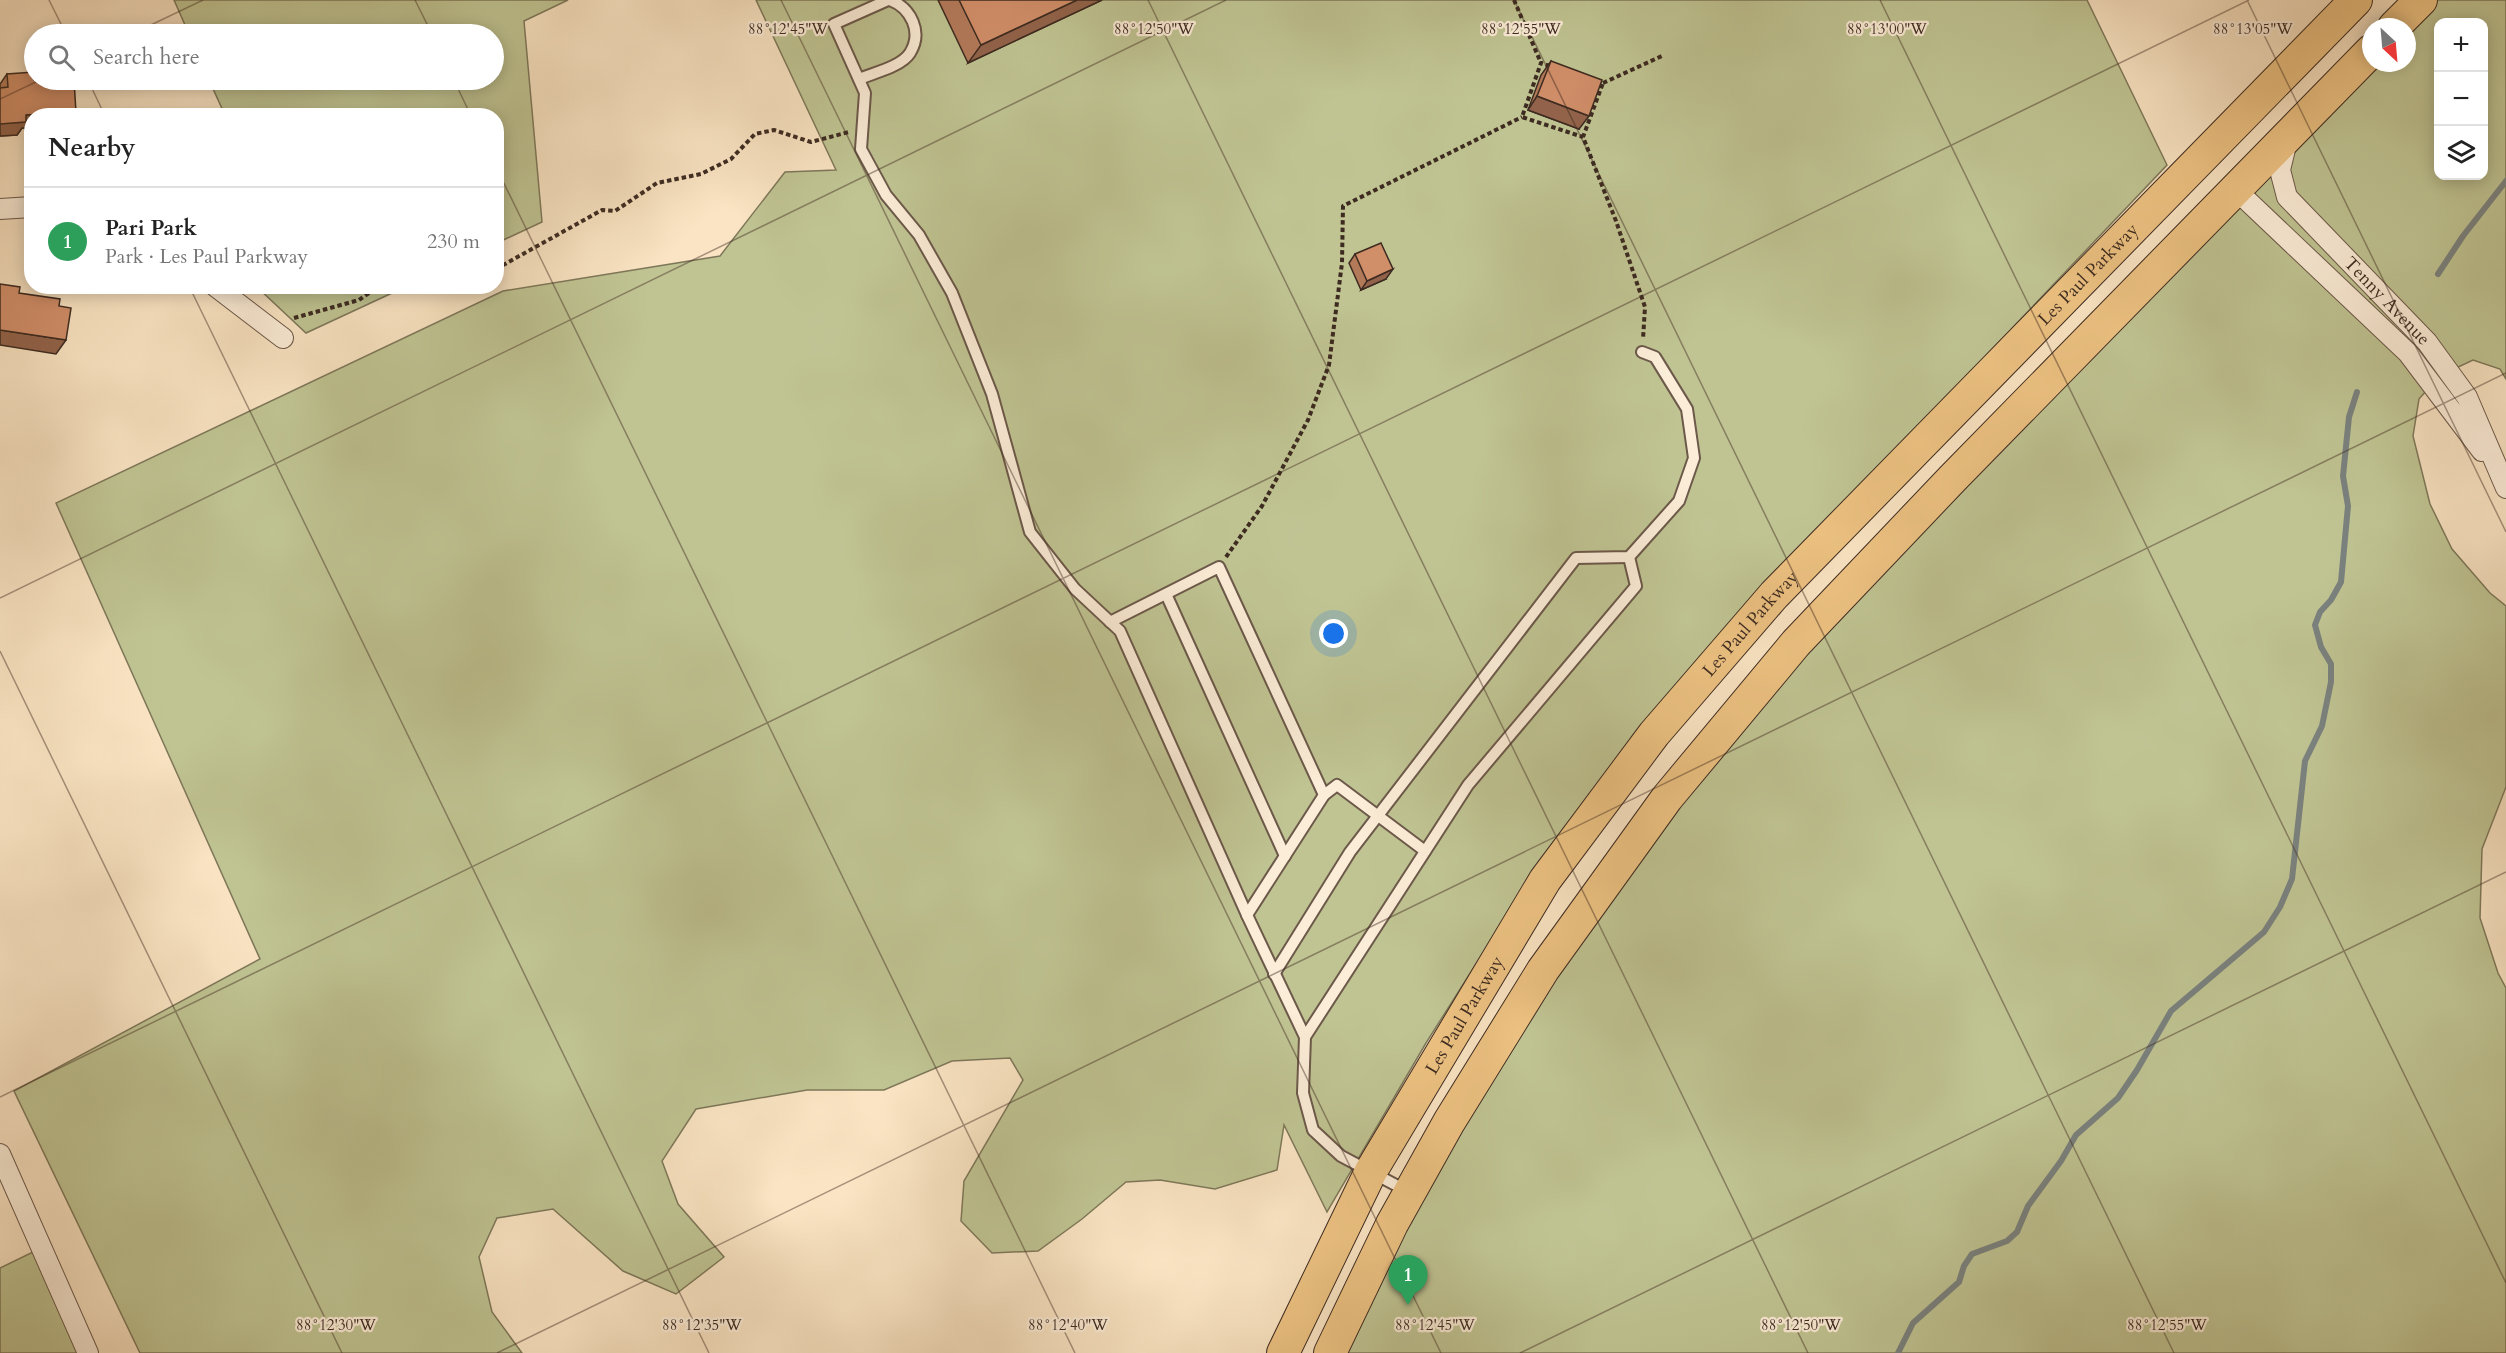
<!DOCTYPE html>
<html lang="en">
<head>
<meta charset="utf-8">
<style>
  :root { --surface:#fff; --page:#f6f6f6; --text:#222; --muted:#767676; --line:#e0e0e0; --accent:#111827 }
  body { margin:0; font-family:Cardo,serif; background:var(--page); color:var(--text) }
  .controls { position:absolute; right:18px; top:18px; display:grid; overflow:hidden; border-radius:12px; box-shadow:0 3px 15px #0003 }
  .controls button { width:54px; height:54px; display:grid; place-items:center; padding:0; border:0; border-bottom:2px solid var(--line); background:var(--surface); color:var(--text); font:30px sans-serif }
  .compass { position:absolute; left:2362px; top:18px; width:54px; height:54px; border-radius:50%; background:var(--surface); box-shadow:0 3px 15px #0003; rotate:154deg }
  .you { position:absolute; left:1334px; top:634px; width:21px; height:21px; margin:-15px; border:4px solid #fff; border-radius:50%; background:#1a73e8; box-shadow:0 0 0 9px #1a73e833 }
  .badge { display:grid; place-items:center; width:39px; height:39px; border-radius:50%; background:var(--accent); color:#fff; font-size:20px; font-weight:700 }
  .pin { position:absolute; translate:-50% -50px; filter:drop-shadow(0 2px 3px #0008) }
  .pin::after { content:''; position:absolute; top:32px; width:21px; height:18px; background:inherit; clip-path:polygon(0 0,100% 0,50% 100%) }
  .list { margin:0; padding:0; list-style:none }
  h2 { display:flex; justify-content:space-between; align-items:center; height:78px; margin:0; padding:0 24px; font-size:26px }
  h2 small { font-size:20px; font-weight:400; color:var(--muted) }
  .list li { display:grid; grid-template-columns:39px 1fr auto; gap:18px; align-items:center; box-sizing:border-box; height:108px; padding:0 24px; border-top:2px solid var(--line) }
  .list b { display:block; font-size:22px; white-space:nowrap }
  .list p { margin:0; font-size:20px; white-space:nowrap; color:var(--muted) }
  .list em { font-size:20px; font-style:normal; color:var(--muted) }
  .icon { flex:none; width:33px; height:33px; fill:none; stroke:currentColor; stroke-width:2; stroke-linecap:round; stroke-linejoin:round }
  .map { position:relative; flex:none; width:2506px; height:1353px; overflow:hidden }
  .search { position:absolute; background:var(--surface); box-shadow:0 3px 15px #0003; left:24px; top:24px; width:480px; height:66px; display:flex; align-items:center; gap:15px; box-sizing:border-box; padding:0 21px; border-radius:33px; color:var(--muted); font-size:22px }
  .panel { position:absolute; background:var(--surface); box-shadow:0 3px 15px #0003; left:24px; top:108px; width:480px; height:186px; border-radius:24px }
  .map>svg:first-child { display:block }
  .green { fill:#c0c493; stroke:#7e785a; stroke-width:1.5; fill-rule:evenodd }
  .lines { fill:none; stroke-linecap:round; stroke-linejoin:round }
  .stream { stroke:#7a827f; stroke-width:6 }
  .service-casing { stroke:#6c594a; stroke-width:14 }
  .minor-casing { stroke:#6c594a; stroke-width:22 }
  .primary-casing { stroke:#3d2b21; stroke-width:34 }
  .path { stroke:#3d2b21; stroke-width:4; stroke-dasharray:4.5 3; stroke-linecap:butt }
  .service { stroke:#fcedd8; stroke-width:10 }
  .minor { stroke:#fcedd8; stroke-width:20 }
  .primary { stroke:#edc282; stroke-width:32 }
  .wall { fill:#b37a5a; stroke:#3d2b21; stroke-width:1.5 }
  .shaded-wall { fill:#92634a; stroke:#3d2b21; stroke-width:1.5 }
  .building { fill:#d08e69; stroke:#3d2b21; stroke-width:1.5 }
  .ticks { fill:none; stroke:#3d2b21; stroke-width:1.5; stroke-opacity:0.45 }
  .labels { text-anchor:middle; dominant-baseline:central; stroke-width:4.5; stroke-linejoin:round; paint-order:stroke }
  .street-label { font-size:18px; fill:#3d2b21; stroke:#fcedd8 }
  .ticks-label { font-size:15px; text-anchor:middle; fill:#3d2b21; stroke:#fcedd8; stroke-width:4.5; stroke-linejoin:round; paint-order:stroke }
</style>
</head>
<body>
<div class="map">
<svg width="2506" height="1353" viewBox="0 0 2506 1353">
  <rect width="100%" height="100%" fill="#fae4c3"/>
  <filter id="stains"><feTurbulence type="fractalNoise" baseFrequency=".00333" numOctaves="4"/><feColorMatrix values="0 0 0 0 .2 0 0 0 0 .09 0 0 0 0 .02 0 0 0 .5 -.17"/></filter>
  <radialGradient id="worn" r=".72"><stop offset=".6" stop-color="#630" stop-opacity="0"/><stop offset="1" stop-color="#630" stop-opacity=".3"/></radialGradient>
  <g class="green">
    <polygon points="174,0 568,0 524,21 542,222 497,243 496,116 225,115 209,80 494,80 494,34 189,34"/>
    <polygon points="756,0 2087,0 2167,165 1729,626 1500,926 1426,1043 1327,1212 1284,1125 1277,1170 1215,1189 1160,1180 1126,1182 1082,1219 1038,1251 992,1253 961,1221 964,1181 1023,1080 1010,1058 952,1061 884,1090 807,1090 696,1109 662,1161 678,1204 724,1257 676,1294 623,1271 553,1209 497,1218 479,1257 492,1312 522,1353 140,1353 14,1091 260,959 56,503 503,291 720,256 785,172 836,170"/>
    <path d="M2434,0H2506V379L2500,369L2473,360L2439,376L2419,399L2413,436L2430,504L2452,549L2490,593L2506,606V787L2482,849L2480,918L2498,973L2506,988V1353H1335L1525,1009L1770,684L2371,63H2407V27ZM2438,22H2484V176H2438Z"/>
    <polygon points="257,287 405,287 306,333"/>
    <polygon points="37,1250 82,1353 0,1353 0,1268"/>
  </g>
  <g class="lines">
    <g class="stream">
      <polyline points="2438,274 2463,236 2506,181"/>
      <polyline points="1898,1353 1913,1323 1959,1282 1964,1266 1972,1254 2007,1241 2017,1232 2028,1206 2061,1161 2076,1135 2118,1098 2137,1070 2171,1011 2264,932 2280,907 2292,879 2305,761 2322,726 2331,682 2331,664 2321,647 2315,625 2320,612 2331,600 2341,582 2348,506 2343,476 2349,417 2357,392"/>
    </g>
    <g class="service-casing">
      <g id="service">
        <polyline points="888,0 834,24 865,93 861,149 886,195 919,235 952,293 992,394 1030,532 1075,589 1120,631 1247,915 1305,1037"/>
        <path d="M859,79C873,73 901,67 910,53C923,32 911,8 890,0"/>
        <polyline points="1166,594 1285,856"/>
        <polyline points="1110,622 1219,567 1324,795 1337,785 1425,851"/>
        <polyline points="1247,915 1324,795"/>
        <polyline points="1274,974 1350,852 1576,558 1629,557 1679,501 1694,458 1687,409 1655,357 1642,352"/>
        <polyline points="1407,1191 1341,1156 1313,1130 1303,1093 1305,1037 1468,785 1636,586 1629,557"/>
      </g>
    </g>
    <g class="minor-casing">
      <g id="minor">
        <path id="s1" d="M2287,141L2280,170L2287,197L2427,342L2467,397L2506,488"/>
        <polyline points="2235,189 2408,353 2482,451"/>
        <polyline points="0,209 32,207"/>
        <polyline points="215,286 283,338"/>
        <polyline points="0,1154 88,1353"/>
      </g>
    </g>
    <g class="primary-casing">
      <g id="primary">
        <polyline points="2394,27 2421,0"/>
        <path id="s2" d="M1283,1353L1371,1171L1545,880L1654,734L1774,595L2356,0"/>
        <polyline points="1330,1353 1392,1224 1449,1122 1543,970 1667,798 1796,643 1952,479 2371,51"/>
      </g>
    </g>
    <g class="path">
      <polyline points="1514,0 1541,63"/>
      <polyline points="1550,66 1541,63 1522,117 1583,137"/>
      <polyline points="1597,81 1603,83 1583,137 1616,221 1645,307 1643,339"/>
      <polyline points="1603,83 1664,55"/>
      <polyline points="496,269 602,210 615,211 657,183 701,174 731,159 755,134 774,130 811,142 849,132"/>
      <polyline points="294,318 359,300 379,286"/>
      <polyline points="1226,557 1262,506 1308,420 1329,365 1342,263 1343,206 1522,117"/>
    </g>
    <use href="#service" class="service"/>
    <use href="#minor" class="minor"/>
    <use href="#primary" class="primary"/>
  </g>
  <g class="wall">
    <polygon points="938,0 1102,0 968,63"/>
    <polygon points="1551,61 1579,129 1528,110 1541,75"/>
    <polygon points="7,74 32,116 32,128 22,128 17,135 0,136 0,84"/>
    <polygon points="1355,254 1386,279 1361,290 1349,263"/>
  </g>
  <g class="shaded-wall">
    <polygon points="1077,0 1102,0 968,63 981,45"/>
    <polygon points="1537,96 1589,116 1579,129 1528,110"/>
    <polygon points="76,112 73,116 32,116 32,128 22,128 17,135 0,136 0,124 26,115"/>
    <polygon points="1393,269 1386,279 1361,290 1367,281"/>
    <polygon points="0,330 66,340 56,354 0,345"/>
  </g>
  <g class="building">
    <polygon points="959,0 1077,0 981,45"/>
    <polygon points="1551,61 1602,80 1589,116 1537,96"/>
    <polygon points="34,72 34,80 74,80 76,112 26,115 26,122 0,124 0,88 8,87 7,74"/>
    <polygon points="1381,243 1393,269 1367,281 1355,254"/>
    <polygon points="0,284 20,287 19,293 60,299 59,306 71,308 66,340 0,330"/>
  </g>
  <path class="ticks" d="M49,0L66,34M415,0L432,34M781,0L1441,1353M1148,0L1808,1353M1514,0L2174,1353M1880,0L2506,1283M2247,0L2506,532M132,34L203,0M88,80L105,116M454,80L471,116M0,99L40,80M496,167L1075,1353M189,286L709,1353M0,598L1226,0M0,651L342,1353M0,1097L2249,0M497,1353L2506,373M1520,1353L2506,872"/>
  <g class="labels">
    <g class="street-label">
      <text stroke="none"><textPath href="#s2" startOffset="1356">Les Paul Parkway</textPath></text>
      <text stroke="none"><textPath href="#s1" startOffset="202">Tenny Avenue</textPath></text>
      <text stroke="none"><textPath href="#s2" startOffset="870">Les Paul Parkway</textPath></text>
      <text stroke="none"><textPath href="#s2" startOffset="384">Les Paul Parkway</textPath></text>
    </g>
  </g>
  <g class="ticks-label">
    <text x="788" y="34">88°12'45"W</text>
    <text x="1154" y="34">88°12'50"W</text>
    <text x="1521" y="34">88°12'55"W</text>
    <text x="1887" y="34">88°13'00"W</text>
    <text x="2253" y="34">88°13'05"W</text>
    <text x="336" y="1330">88°12'30"W</text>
    <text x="702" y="1330">88°12'35"W</text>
    <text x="1068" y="1330">88°12'40"W</text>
    <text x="1435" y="1330">88°12'45"W</text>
    <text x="1801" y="1330">88°12'50"W</text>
    <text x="2167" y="1330">88°12'55"W</text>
  </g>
  <rect width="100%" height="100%" filter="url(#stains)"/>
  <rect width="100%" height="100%" fill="url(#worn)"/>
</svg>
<div class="controls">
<button>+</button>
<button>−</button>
<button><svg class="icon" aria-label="layers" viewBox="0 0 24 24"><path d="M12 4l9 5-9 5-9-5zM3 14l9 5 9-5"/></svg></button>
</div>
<svg class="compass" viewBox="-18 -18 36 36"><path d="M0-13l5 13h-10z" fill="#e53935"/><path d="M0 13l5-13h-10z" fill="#767676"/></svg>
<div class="you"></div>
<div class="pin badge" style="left:1408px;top:1305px;background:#2e9e5b">1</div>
<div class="search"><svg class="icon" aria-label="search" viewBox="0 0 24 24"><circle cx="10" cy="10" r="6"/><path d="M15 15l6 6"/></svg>Search here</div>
<section class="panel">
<h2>Nearby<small></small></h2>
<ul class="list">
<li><span class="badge" style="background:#2e9e5b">1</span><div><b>Pari Park</b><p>Park · Les Paul Parkway</p></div><em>230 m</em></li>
</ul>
</section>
</div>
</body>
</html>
